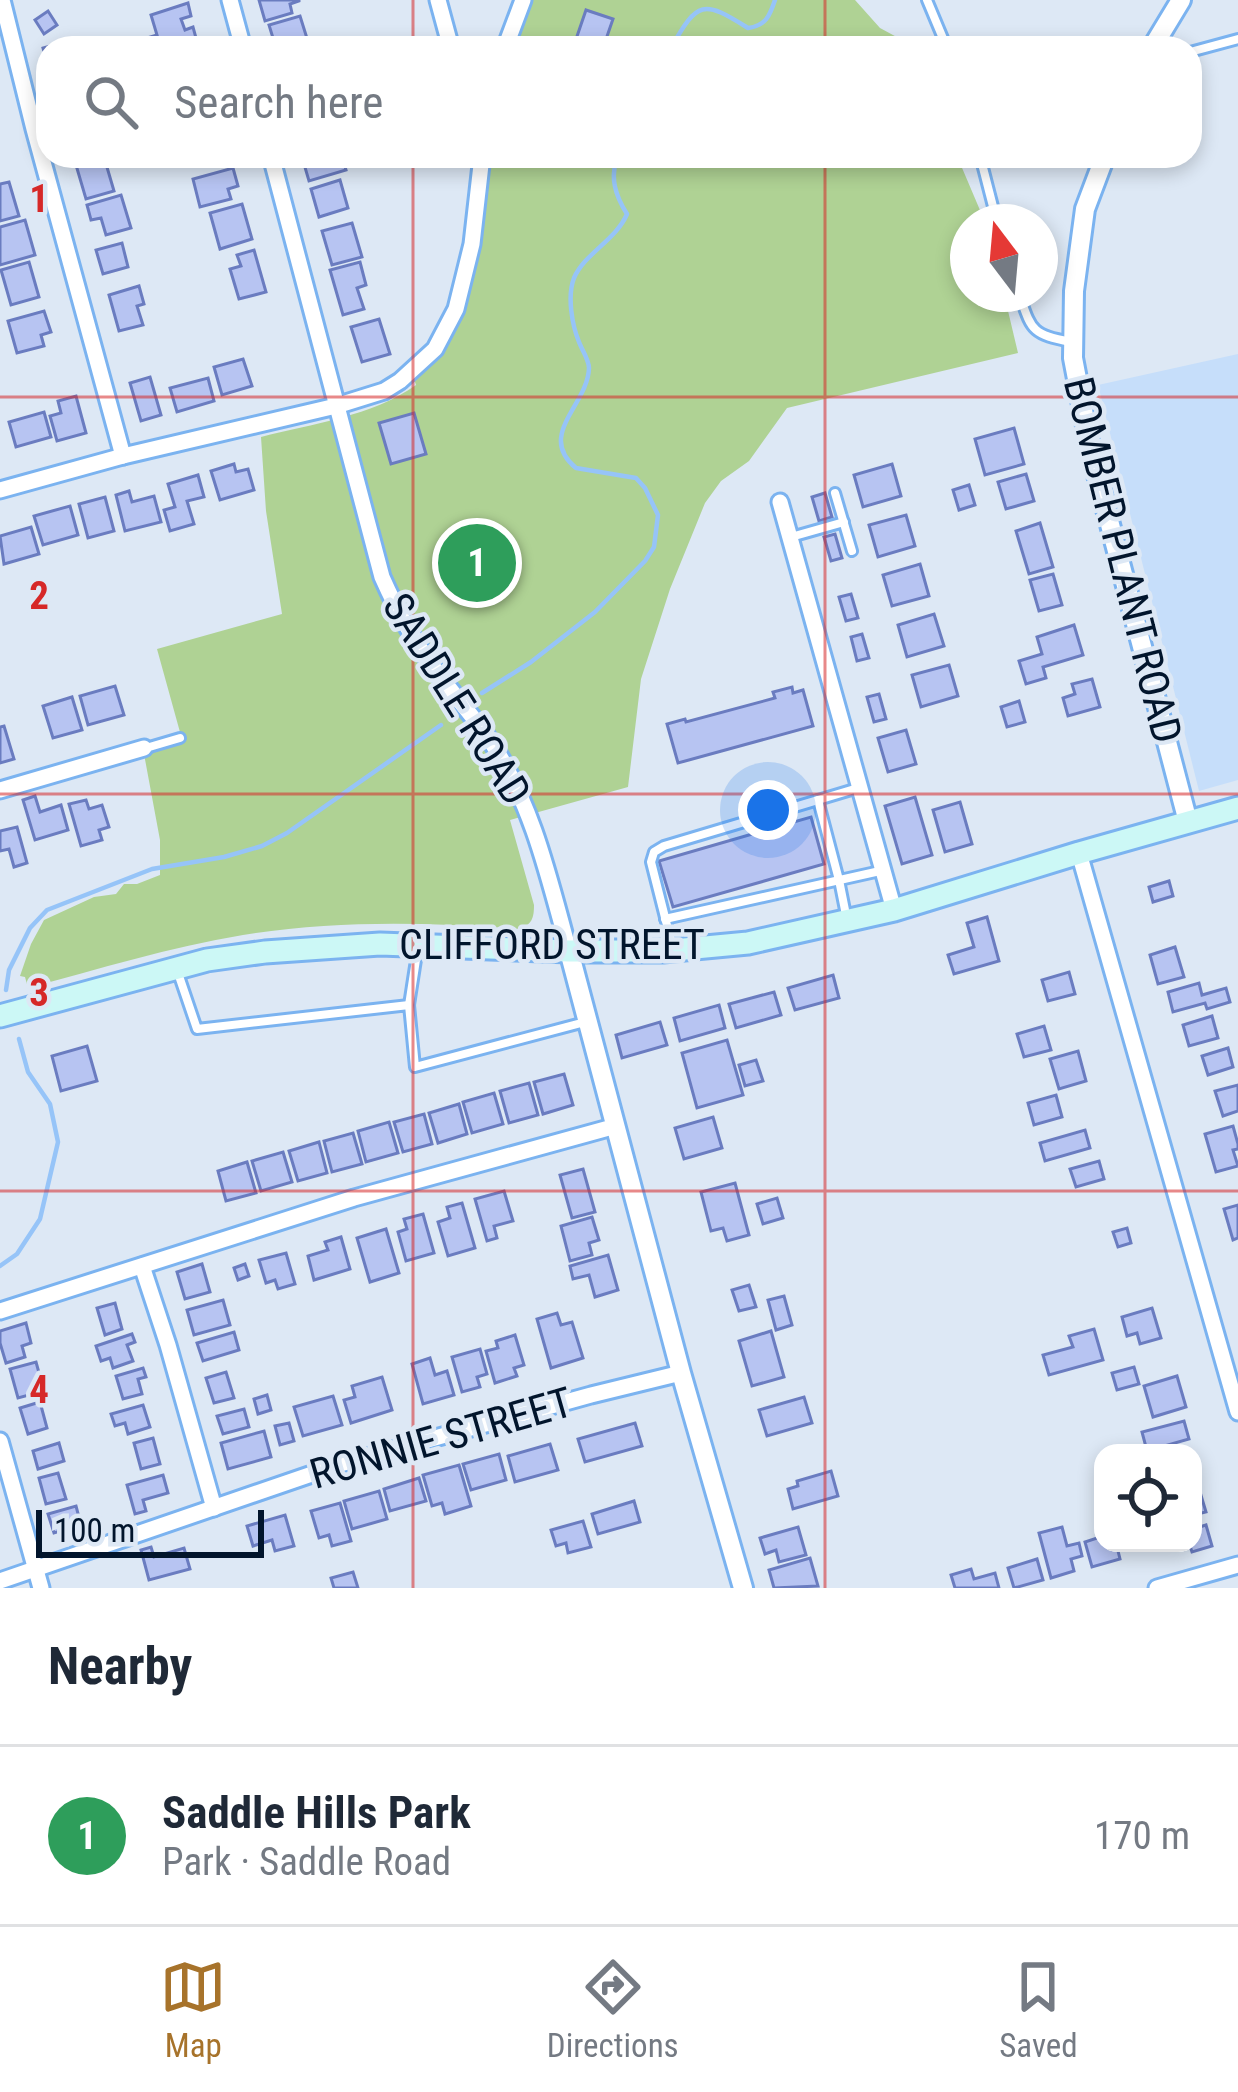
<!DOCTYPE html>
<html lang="en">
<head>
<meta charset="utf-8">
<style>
  :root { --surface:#fff; --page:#f2f2f3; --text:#1f2937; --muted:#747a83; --line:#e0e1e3; --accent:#a7732b }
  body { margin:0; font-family:"Roboto Condensed",sans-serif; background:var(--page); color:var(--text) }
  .controls { position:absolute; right:36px; bottom:36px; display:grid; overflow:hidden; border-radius:24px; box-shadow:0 6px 18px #0003 }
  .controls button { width:108px; height:108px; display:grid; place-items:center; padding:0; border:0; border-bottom:3px solid var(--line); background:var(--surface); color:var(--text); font:60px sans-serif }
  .compass { position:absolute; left:950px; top:204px; width:108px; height:108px; border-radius:50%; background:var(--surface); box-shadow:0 6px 18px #0003; rotate:344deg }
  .scale { position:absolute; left:36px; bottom:30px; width:228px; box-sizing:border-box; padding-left:12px; border:6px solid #02152c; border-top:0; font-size:33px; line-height:42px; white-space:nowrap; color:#02152c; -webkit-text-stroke:9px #dde8f5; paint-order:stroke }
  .you { position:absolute; left:768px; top:810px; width:42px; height:42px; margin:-30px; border:9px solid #fff; border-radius:50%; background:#1a73e8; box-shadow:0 0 0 18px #1a73e833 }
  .badge { display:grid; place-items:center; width:78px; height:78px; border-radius:50%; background:var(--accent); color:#fff; font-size:39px; font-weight:700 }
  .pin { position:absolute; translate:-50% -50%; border:6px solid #fff; box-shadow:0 3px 12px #0006 }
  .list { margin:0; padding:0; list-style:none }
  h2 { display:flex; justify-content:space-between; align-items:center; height:156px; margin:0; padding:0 48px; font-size:51px }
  h2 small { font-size:39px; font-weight:400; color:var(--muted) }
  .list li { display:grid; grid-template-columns:78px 1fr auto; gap:36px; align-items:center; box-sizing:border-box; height:180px; padding:0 48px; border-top:3px solid var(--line) }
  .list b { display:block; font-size:45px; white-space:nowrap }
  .list p { margin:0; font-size:39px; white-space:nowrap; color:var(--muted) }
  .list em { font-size:39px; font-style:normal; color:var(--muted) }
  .icon { flex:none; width:66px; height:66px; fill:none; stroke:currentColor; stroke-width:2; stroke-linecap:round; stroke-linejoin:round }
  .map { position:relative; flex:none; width:1238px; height:1588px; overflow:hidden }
  .search { position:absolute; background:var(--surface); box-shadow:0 6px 18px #0003; left:36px; right:36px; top:36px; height:132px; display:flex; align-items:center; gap:30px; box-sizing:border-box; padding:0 42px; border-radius:36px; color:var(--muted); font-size:45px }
  .sheet { height:336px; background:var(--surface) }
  nav { display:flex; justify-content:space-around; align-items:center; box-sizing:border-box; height:168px; border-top:3px solid var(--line); background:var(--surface); font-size:33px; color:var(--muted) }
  nav a { display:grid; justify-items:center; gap:6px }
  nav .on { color:var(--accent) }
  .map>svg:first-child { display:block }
  .built { fill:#c6defa }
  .green { fill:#afd294 }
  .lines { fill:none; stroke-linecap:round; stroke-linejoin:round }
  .stream { stroke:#96c4f8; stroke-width:4.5 }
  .building { fill:#b7c4f2; stroke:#6a7cc0; stroke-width:3 }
  .service-casing { stroke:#7bb3f0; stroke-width:14 }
  .minor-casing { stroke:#7bb3f0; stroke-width:21 }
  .tertiary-casing { stroke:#7bb3f0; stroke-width:24 }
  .secondary-casing { stroke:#7bb3f0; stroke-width:27 }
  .service { stroke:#fff; stroke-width:8 }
  .minor { stroke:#fff; stroke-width:15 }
  .tertiary { stroke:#fff; stroke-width:18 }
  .secondary { stroke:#ccf8f6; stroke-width:21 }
  .grid { fill:none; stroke:#d62828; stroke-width:3; stroke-opacity:0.55 }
  .labels { text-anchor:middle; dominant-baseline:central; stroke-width:9; stroke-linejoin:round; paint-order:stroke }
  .street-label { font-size:42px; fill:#02152c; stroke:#dde8f5 }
  .grid-label { font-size:39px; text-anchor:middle; font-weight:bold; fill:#d62828; stroke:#dde8f5; stroke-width:9; stroke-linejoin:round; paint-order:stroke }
</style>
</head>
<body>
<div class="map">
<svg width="1238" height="1588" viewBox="0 0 1238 1588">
  <rect width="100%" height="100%" fill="#dde8f5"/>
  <polygon class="built" points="1238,354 1238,780 1199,791 1098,385"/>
  <g class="green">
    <polygon points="529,0 855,0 880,28 917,48 511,48"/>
    <path d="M491,156H957L985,222H968V294H1004L1018,353L787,408L749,461L721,481L705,503L670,589L641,679L628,787L510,820L534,905C534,918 532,925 519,929C427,922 334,920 243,935C170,947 99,969 28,988L25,977L20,976L31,944L44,920L94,897L116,894L124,884H137L160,875V840L144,754L183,743L157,649L282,614L266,511L261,437C311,424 373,416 416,385L414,379C429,363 445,346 456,326C475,291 488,198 491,156Z"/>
  </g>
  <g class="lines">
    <g class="stream">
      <path d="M671,48C698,0 703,0 748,28C766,26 770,15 775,0"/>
      <path d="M482,693L531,662L595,612L645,561L654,547L658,515L645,488L636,478L576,468C536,435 588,405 589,368C589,360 582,350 579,342C572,325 567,296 574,278C585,253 616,240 627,214C615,195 610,178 617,156"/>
      <polyline points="6,990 9,970 30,928 47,910 152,869 224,857 262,846 287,833 441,725"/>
      <polyline points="0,1266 17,1254 40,1219 58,1142 50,1104 28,1072 19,1039"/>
    </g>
  </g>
  <g class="building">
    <polygon points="259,0 299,0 299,1 290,4 292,13 265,21"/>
    <polygon points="188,3 191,16 181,19 185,30 193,27 196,38 162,48 150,48 147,38 157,35 151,15"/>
    <polygon points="586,10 613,19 603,48 582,48 574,45"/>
    <polygon points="48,11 57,25 44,34 35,20"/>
    <polygon points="300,16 310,48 287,48 286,45 276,48 269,25"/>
    <polygon points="75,39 78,48 48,48 48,66 43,48"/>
    <polygon points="203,156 229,156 229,159 206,165"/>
    <polygon points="291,156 342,156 346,170 309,181 302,157 292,160"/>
    <polygon points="104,157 114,191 86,199 76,165"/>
    <polygon points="233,168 238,186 228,189 231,199 200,207 193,179"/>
    <polygon points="340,180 348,208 319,217 311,189"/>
    <polygon points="9,182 19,216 0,221 0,184"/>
    <polygon points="121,195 131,228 106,235 101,218 91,220 87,205"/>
    <polygon points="242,204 252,239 220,249 210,213"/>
    <polygon points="25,220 35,255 0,265 0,227"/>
    <polygon points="352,223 362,257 332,265 322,231"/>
    <polygon points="122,243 128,267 103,274 96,250"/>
    <polygon points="254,250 266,292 239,299 230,269 241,266 237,255"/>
    <polygon points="29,262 39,297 11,305 1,270"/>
    <polygon points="360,262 366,285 357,288 364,309 343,315 330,270"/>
    <polygon points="139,286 144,304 137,306 143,325 119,331 109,295"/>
    <polygon points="44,311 51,332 41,335 44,346 17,353 8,321"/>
    <polygon points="379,319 390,354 362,362 351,327"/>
    <polygon points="243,359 252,386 222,395 214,367"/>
    <polygon points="150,377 161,415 141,421 130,383"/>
    <polygon points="208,378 214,401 177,412 170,388"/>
    <polygon points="76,396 86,433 57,441 50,416 61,413 58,401"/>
    <polygon points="44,412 51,437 16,447 9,422"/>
    <polygon points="414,413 426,454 391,464 379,423"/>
    <polygon points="1014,428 1024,464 985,475 975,439"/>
    <polygon points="234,464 236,472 248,469 254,490 220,500 211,471"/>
    <polygon points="892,464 901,496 863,507 854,475"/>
    <polygon points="1026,474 1034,501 1006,509 998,482"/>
    <polygon points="198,475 204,497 187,501 194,524 170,531 164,510 175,507 168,484"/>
    <polygon points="969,485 975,505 959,510 953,490"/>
    <polygon points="129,491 132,502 154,496 161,522 125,531 116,495"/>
    <polygon points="825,493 832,517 819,521 812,497"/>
    <polygon points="105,497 114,531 88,538 79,504"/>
    <polygon points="70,506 78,535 43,545 34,516"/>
    <polygon points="906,515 915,546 878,557 869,525"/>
    <polygon points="1040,523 1053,567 1029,574 1016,531"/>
    <polygon points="31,527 39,554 4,564 0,536"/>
    <polygon points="835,534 842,558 831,561 824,537"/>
    <polygon points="920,564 929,596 892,606 883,575"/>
    <polygon points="1053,574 1062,605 1039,611 1030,580"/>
    <polygon points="851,594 858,618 846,621 839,597"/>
    <polygon points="934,614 944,646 907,657 898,625"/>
    <polygon points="1074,625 1083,655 1043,667 1046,678 1026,684 1019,661 1042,654 1037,637"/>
    <polygon points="862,634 869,658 857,661 851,637"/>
    <polygon points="949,665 958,696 921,707 912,675"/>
    <polygon points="1092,679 1100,707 1068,716 1063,698 1075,694 1072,684"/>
    <polygon points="115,686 124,715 88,725 80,696"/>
    <polygon points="792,687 793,693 803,690 813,726 678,763 667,724 685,719 686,722 775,698 773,692"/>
    <polygon points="879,694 886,719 874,722 867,697"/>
    <polygon points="72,697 82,730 53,738 43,706"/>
    <polygon points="1019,701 1025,722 1007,727 1001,707"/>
    <polygon points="4,726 14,759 0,763 0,727"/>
    <polygon points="906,730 916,764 888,772 878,738"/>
    <polygon points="35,796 40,812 61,805 68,830 35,840 23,800"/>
    <polygon points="915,797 932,855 902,864 885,806"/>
    <polygon points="86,800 89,809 102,805 109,827 99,830 102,840 81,846 69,804"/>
    <polygon points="960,802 972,844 945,852 933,810"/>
    <polygon points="811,817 824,864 673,907 659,861"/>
    <polygon points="17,827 27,863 14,867 9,849 0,851 0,831"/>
    <polygon points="1169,881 1173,896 1153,902 1149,887"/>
    <polygon points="987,917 999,961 954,974 948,955 974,947 967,923"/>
    <polygon points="1175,947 1184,977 1158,984 1150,955"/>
    <polygon points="1069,972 1075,994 1048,1001 1042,980"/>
    <polygon points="833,975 839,998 795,1010 788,988"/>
    <polygon points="1199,983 1202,995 1226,988 1230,1002 1207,1009 1205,1003 1173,1012 1168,992"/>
    <polygon points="774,992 781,1015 736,1028 729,1004"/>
    <polygon points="719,1005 725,1028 680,1041 674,1018"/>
    <polygon points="1212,1016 1218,1038 1189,1046 1183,1025"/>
    <polygon points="660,1022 667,1045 622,1058 616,1035"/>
    <polygon points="1044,1026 1051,1050 1024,1057 1017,1034"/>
    <polygon points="727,1040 743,1095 697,1108 682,1053"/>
    <polygon points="87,1046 97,1081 61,1091 52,1056"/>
    <polygon points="1228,1048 1233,1067 1208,1075 1202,1056"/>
    <polygon points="1078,1051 1086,1081 1059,1089 1050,1059"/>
    <polygon points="756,1060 763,1081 745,1086 739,1065"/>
    <polygon points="564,1074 573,1105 543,1114 534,1082"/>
    <polygon points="529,1083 538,1115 509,1123 500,1091"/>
    <polygon points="1238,1085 1238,1111 1223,1116 1215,1091"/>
    <polygon points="494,1093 503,1124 472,1133 463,1102"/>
    <polygon points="1056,1095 1062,1117 1034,1125 1028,1103"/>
    <polygon points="459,1104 467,1134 438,1143 429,1113"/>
    <polygon points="424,1114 432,1144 403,1152 394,1122"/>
    <polygon points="713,1117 722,1148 684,1159 675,1128"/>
    <polygon points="389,1122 398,1153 366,1162 358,1131"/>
    <polygon points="1233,1126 1238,1144 1238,1149 1233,1150 1238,1166 1216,1172 1205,1134"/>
    <polygon points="1085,1130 1090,1148 1045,1161 1040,1143"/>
    <polygon points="353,1133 362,1164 332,1172 324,1141"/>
    <polygon points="319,1142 327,1173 298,1181 289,1151"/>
    <polygon points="283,1152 292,1182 261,1191 252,1161"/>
    <polygon points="1099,1161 1104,1179 1076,1187 1070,1169"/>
    <polygon points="247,1162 256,1193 226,1201 218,1171"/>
    <polygon points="583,1169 595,1212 572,1218 560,1175"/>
    <polygon points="735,1183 749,1235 727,1241 723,1228 711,1231 701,1192"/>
    <polygon points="504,1191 513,1221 494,1226 497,1238 487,1241 475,1199"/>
    <polygon points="777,1198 783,1218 763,1224 757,1204"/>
    <polygon points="462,1203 475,1248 448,1256 438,1222 450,1218 447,1207"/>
    <polygon points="1238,1205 1238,1238 1233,1240 1224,1209"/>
    <polygon points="423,1214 434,1253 406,1261 398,1232 407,1229 404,1219"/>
    <polygon points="592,1217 599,1240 589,1243 592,1255 570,1261 561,1226"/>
    <polygon points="1127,1228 1131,1243 1118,1247 1113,1232"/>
    <polygon points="386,1229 399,1273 370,1282 357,1238"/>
    <polygon points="341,1237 350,1269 314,1280 308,1256 328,1250 325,1242"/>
    <polygon points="286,1253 295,1284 278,1289 275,1280 266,1283 259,1260"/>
    <polygon points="608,1255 618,1290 595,1297 589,1275 573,1279 570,1266"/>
    <polygon points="202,1264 210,1292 185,1299 177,1272"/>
    <polygon points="245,1264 249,1276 238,1280 234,1268"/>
    <polygon points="749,1285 756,1307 739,1311 732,1290"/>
    <polygon points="784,1296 792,1325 776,1330 768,1300"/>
    <polygon points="223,1300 230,1325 194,1335 187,1310"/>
    <polygon points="115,1303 122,1329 105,1335 97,1308"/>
    <polygon points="1152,1308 1161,1338 1140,1344 1137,1333 1127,1336 1122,1317"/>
    <polygon points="557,1313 561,1325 572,1322 583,1358 551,1368 537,1319"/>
    <polygon points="26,1323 31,1343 22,1346 25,1357 6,1363 0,1343 0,1331"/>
    <polygon points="1094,1329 1103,1360 1049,1375 1043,1355 1073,1347 1069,1336"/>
    <polygon points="771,1331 784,1377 752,1386 739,1341"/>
    <polygon points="234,1332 239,1350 203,1361 197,1343"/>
    <polygon points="132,1334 135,1342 127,1345 133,1361 113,1368 110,1358 101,1361 96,1346"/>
    <polygon points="515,1335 524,1365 514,1368 517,1376 495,1383 486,1351 498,1348 496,1341"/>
    <polygon points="480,1349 487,1374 477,1377 480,1387 462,1392 452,1357"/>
    <polygon points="430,1358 435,1375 447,1371 454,1395 423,1404 412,1364"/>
    <polygon points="36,1362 44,1391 18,1398 10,1369"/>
    <polygon points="1134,1367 1139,1384 1117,1390 1112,1373"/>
    <polygon points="143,1368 146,1377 138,1379 142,1394 123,1399 116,1376"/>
    <polygon points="226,1372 234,1398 214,1403 206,1378"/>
    <polygon points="1177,1376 1186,1407 1153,1417 1144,1386"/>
    <polygon points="382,1377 392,1410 351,1423 344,1400 355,1397 352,1386"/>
    <polygon points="267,1395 271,1410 258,1414 254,1399"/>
    <polygon points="333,1396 342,1425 303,1436 294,1407"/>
    <polygon points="804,1397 812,1423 767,1436 759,1410"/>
    <polygon points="40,1402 47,1428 28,1434 20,1408"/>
    <polygon points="143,1405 150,1427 128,1434 125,1423 115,1426 111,1414"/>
    <polygon points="244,1409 249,1427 223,1434 217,1416"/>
    <polygon points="1184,1421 1189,1439 1147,1451 1142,1432"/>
    <polygon points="289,1423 294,1441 280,1445 275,1426"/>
    <polygon points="635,1423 642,1446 585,1462 578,1439"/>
    <polygon points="264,1431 271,1457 228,1469 221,1443"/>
    <polygon points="153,1438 160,1464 141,1469 134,1443"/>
    <polygon points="59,1443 64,1461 38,1469 33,1451"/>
    <polygon points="550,1444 558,1470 515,1482 508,1456"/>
    <polygon points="499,1454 506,1480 471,1490 463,1464"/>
    <polygon points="459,1465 471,1506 445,1514 442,1503 432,1506 423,1475"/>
    <polygon points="831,1471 838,1496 793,1509 788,1489 798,1486 797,1481"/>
    <polygon points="58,1473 66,1499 46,1504 39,1478"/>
    <polygon points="163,1475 168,1493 143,1500 146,1511 135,1514 127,1485"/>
    <polygon points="419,1478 426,1501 390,1511 384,1489"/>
    <polygon points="379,1491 387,1519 352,1529 344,1501"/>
    <polygon points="1200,1492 1206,1512 1193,1515 1193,1494"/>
    <polygon points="634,1501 640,1522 598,1534 592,1514"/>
    <polygon points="340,1503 351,1541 332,1546 329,1535 319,1538 311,1511"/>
    <polygon points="76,1506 81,1525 54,1533 48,1514"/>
    <polygon points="285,1515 294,1546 275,1551 272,1540 253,1546 247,1526"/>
    <polygon points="583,1521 591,1547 568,1553 566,1543 556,1546 551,1530"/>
    <polygon points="1206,1525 1212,1546 1192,1552 1189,1543 1193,1543 1193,1529"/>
    <polygon points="798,1527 806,1555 779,1562 776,1550 765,1554 760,1538"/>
    <polygon points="1062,1527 1067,1546 1079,1543 1082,1556 1071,1559 1074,1571 1051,1578 1039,1533"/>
    <polygon points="1103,1536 1103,1543 1116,1543 1120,1559 1092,1567 1085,1542"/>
    <polygon points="151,1547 154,1557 184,1548 190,1569 149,1580 141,1550"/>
    <polygon points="810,1558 818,1586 774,1588 769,1570"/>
    <polygon points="1037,1559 1043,1580 1014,1588 1008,1568"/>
    <polygon points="971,1569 974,1579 995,1573 999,1588 955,1588 951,1575"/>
    <polygon points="353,1572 358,1588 334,1588 331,1578"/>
  </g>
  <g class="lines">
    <g class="service-casing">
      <g id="service">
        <polyline points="927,0 947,48"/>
        <polyline points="1190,52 1238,39"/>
        <polyline points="980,156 997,222"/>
        <path d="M1019,294C1032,331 1031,334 1071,342"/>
        <polyline points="835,493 852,551"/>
        <polyline points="791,537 844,522"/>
        <polyline points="146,748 180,738"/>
        <polyline points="818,800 839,880 847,920"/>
        <polyline points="665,919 880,871"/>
        <polyline points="673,949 651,862 654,852 664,846 858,788"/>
        <polyline points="177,970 197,1029 409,1005 415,1067 585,1022"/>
        <polyline points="409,1005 418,947"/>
      </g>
    </g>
    <g class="minor-casing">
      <g id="minor">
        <polyline points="2,0 34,129 123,456"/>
        <polyline points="230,0 243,48"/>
        <polyline points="438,0 451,48"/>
        <polyline points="505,48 523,0"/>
        <path d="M271,156L382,577C397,611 414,642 437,672C455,697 476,719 493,745C534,809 549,879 569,951"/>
        <polyline points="0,490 123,456 336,406 384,391 400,381 435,349 456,309 472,244 482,156"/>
        <polyline points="780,502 894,910"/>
        <polyline points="0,790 144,748"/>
        <polyline points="1079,853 1238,1412"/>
        <polyline points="142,1266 168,1345 214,1508"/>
        <polyline points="0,1311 354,1198 616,1126"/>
        <polyline points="0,1441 41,1588"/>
        <polyline points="0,1581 344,1463 591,1395 681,1373"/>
        <polyline points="1157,1588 1238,1565"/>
      </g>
    </g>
    <g class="tertiary-casing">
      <g id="tertiary">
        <polyline points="1152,48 1181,0"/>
        <polyline points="1105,156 1085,209 1074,291 1073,358 1091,452 1188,822"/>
        <polyline points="569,951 681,1373 743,1588"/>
      </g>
    </g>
    <g class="secondary-casing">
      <polyline id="secondary" points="0,1016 207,960 265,952 380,944 569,951 663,951 748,943 894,910 1079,853 1238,808"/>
    </g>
    <use href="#service" class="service"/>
    <use href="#minor" class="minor"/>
    <use href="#tertiary" class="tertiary"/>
    <use href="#secondary" class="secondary"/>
  </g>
  <path class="grid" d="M413,0V48M825,0V48M413,156V1588M825,156V1588M0,397H1238M0,794H1238M0,1191H1238"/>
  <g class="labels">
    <g class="street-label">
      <text transform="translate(1123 560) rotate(76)">BOMBER PLANT ROAD</text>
      <text transform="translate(457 699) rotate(58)">SADDLE ROAD</text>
      <text x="552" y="944">CLIFFORD STREET</text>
      <text transform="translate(441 1438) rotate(-16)">RONNIE STREET</text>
    </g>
  </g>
  <g class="grid-label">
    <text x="39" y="212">1</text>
    <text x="39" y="609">2</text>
    <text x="39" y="1006">3</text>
    <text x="39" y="1403">4</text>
  </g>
</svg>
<div class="controls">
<button><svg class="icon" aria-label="locate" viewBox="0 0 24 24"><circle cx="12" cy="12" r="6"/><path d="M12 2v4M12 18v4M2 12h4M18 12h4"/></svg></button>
</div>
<svg class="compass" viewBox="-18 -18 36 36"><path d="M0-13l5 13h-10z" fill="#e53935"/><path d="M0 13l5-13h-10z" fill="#747a83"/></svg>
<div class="scale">100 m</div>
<div class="you"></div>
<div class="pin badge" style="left:477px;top:563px;background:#2e9e5b">1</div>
<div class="search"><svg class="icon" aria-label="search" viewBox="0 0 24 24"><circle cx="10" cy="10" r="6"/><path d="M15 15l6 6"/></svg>Search here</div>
</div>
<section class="sheet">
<h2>Nearby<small></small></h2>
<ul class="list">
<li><span class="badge" style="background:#2e9e5b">1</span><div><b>Saddle Hills Park</b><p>Park · Saddle Road</p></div><em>170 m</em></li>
</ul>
</section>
<nav>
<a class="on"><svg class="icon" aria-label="map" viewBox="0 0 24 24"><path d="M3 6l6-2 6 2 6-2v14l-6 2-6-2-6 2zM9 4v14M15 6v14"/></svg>Map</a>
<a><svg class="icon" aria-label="directions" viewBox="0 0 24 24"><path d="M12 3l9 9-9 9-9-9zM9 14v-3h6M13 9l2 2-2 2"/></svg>Directions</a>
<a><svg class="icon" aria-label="saved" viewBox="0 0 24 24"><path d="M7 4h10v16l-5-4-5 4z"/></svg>Saved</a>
</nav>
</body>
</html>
